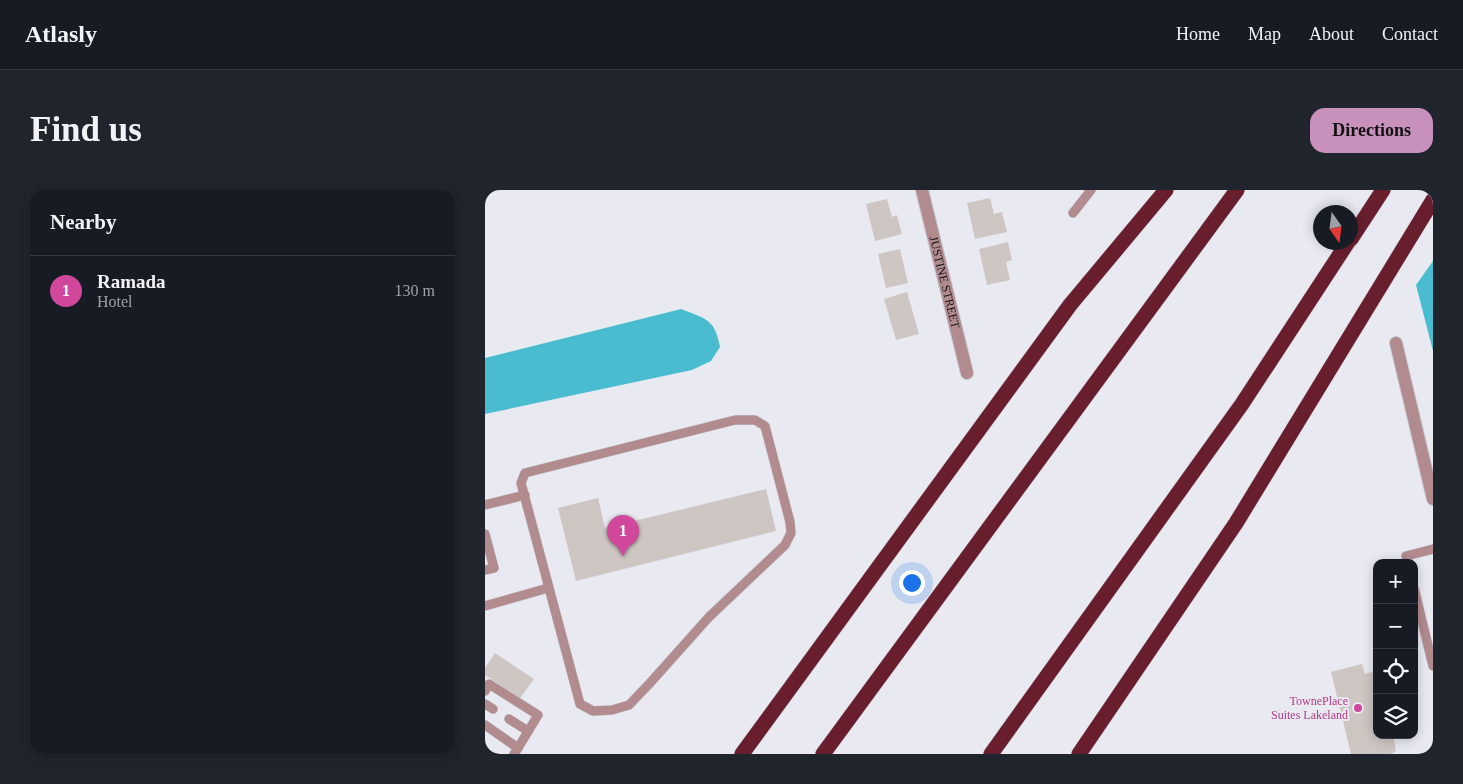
<!DOCTYPE html>
<html lang="en">
<head>
<meta charset="utf-8">
<style>
  :root { --surface:#171b24; --page:#20242c; --text:#f1f3f6; --muted:#9ea1a6; --line:#363941; --accent:#c891bb }
  body { margin:0; font-family:"Times New Roman",serif; background:var(--page); color:var(--text) }
  .controls { position:absolute; right:15px; bottom:15px; display:grid; overflow:hidden; border-radius:10px; box-shadow:0 2px 12px #0003 }
  .controls button { width:45px; height:45px; display:grid; place-items:center; padding:0; border:0; border-bottom:1px solid var(--line); background:var(--surface); color:var(--text); font:25px sans-serif }
  .compass { position:absolute; left:828px; top:15px; width:45px; height:45px; border-radius:50%; background:var(--surface); box-shadow:0 2px 12px #0003; rotate:166deg }
  .you { position:absolute; left:426px; top:392px; width:18px; height:18px; margin:-12px; border:4px solid #fff; border-radius:50%; background:#1a73e8; box-shadow:0 0 0 8px #1a73e833 }
  .badge { display:grid; place-items:center; width:32px; height:32px; border-radius:50%; background:var(--accent); color:#fff; font-size:16px; font-weight:700 }
  .pin { position:absolute; translate:-50% -41px; filter:drop-shadow(0 1px 2px #0008) }
  .pin::after { content:''; position:absolute; top:26px; width:18px; height:15px; background:inherit; clip-path:polygon(0 0,100% 0,50% 100%) }
  .list { margin:0; padding:0; list-style:none }
  h2 { display:flex; justify-content:space-between; align-items:center; height:65px; margin:0; padding:0 20px; font-size:21px }
  h2 small { font-size:16px; font-weight:400; color:var(--muted) }
  .list li { display:grid; grid-template-columns:32px 1fr auto; gap:15px; align-items:center; box-sizing:border-box; height:70px; padding:0 20px; border-top:1px solid var(--line) }
  .list b { display:block; font-size:19px; white-space:nowrap }
  .list p { margin:0; font-size:16px; white-space:nowrap; color:var(--muted) }
  .list em { font-size:16px; font-style:normal; color:var(--muted) }
  .icon { flex:none; width:28px; height:28px; fill:none; stroke:currentColor; stroke-width:2; stroke-linecap:round; stroke-linejoin:round }
  .map { position:relative; flex:none; width:948px; height:564px; overflow:hidden; border-radius:15px }
  header { display:flex; align-items:center; gap:30px; box-sizing:border-box; height:70px; padding:0 25px; background:var(--surface); border-bottom:1px solid var(--line) }
  header strong { font-size:24px }
  nav { display:flex; gap:28px; margin-inline-start:auto; font-size:18px }
  .intro { display:flex; align-items:center; justify-content:space-between; box-sizing:border-box; height:120px; padding:0 30px }
  h1 { margin:0; font-size:35px }
  .button { padding:12px 22px; border-radius:15px; background:var(--accent); color:#111; font-size:18px; font-weight:700 }
  main { display:flex; gap:30px; padding:0 30px }
  aside { flex:1; background:var(--surface); border-radius:15px; box-shadow:0 2px 12px #0003 }
  .map>svg:first-child { display:block }
  .water { fill:#4abcd0 }
  .building { fill:#cec6c3 }
  .lines { fill:none; stroke-linecap:round; stroke-linejoin:round }
  .lane-casing { stroke:#c6c7ce; stroke-width:10 }
  .street-casing { stroke:#c6c7ce; stroke-width:14 }
  .highway-casing { stroke:#c6c7ce; stroke-width:16 }
  .lane { stroke:#b28b8f; stroke-width:9 }
  .street { stroke:#b28b8f; stroke-width:12 }
  .highway { stroke:#681e2d; stroke-width:15 }
  .hotel-dot { fill:#d1479c; stroke:#e8e9f1; stroke-width:2 }
  .labels { text-anchor:middle; dominant-baseline:central; stroke-width:4; stroke-linejoin:round; paint-order:stroke }
  .street-label { font-size:12px; fill:#131416; stroke:#e8e9f1 }
  .hotel-label { font-size:12px; fill:#b23c85; stroke:#e8e9f1; text-anchor:end }
</style>
</head>
<body>
<header>
<strong>Atlasly</strong>
<nav><a>Home</a><a>Map</a><a>About</a><a>Contact</a></nav>
</header>
<div class="intro"><h1>Find us</h1><a class="button">Directions</a></div>
<main>
<aside>
<h2>Nearby<small></small></h2>
<ul class="list">
<li><span class="badge" style="background:#d1479c">1</span><div><b>Ramada</b><p>Hotel</p></div><em>130 m</em></li>
</ul>
</aside>
<div class="map">
<svg width="948" height="564" viewBox="0 0 948 564">
  <rect width="100%" height="100%" fill="#e8e9f1"/>
  <g class="water">
    <polygon points="948,71 948,161 931,95"/>
    <path d="M196,119C221,129 230,129 235,157L226,171L207,180L0,224V168Z"/>
  </g>
  <g class="building">
    <polygon points="505,8 509,24 517,22 522,42 490,49 482,13"/>
    <polygon points="402,9 407,27 412,25 417,44 390,51 381,14"/>
    <polygon points="523,52 527,70 521,72 525,90 502,95 494,59"/>
    <polygon points="415,59 423,93 401,98 393,64"/>
    <polygon points="422,102 434,144 411,150 399,109"/>
    <polygon points="281,299 291,341 91,391 73,318 113,308 120,338"/>
    <polygon points="10,463 49,489 35,508 0,485 0,478"/>
    <polygon points="877,474 880,484 890,481 892,492 892,545 908,545 911,561 906,564 866,564 846,482"/>
  </g>
  <g class="lines">
    <g class="lane-casing">
      <g id="lane">
        <polyline points="588,23 606,0"/>
        <polygon points="250,230 270,230 280,236 305,332 306,343 300,355 224,427 165,493 144,515 127,520 108,521 95,514 36,293 40,283"/>
        <polyline points="0,315 40,305"/>
        <polyline points="0,344 9,378 0,380"/>
        <polyline points="923,373 921,366 948,359"/>
        <polyline points="929,398 948,476"/>
        <polyline points="0,416 63,398"/>
        <polyline points="0,501 4,494 53,525 33,558"/>
        <polyline points="0,514 8,519"/>
        <polyline points="24,529 43,541"/>
        <polyline points="0,535 33,558 29,564"/>
      </g>
    </g>
    <g class="street-casing">
      <g id="street">
        <path id="s1" d="M437,0L482,183"/>
        <polyline points="911,153 948,309"/>
      </g>
    </g>
    <g class="highway-casing">
      <g id="highway">
        <polyline points="866,49 898,0"/>
        <polyline points="257,564 585,115 681,0"/>
        <polyline points="338,564 752,0"/>
        <polyline points="506,564 757,214 863,52"/>
        <polyline points="594,564 751,333 948,10"/>
      </g>
    </g>
    <use href="#lane" class="lane"/>
    <use href="#street" class="street"/>
    <use href="#highway" class="highway"/>
  </g>
  <circle class="hotel-dot" cx="873" cy="518" r="5"/>
  <g class="labels">
    <g class="street-label">
      <text stroke="none"><textPath href="#s1" startOffset="95">JUSTINE STREET</textPath></text>
    </g>
    <g class="hotel-label">
      <text x="863" y="511">TownePlace<tspan x="863" dy="14">Suites Lakeland</tspan></text>
    </g>
  </g>
</svg>
<div class="controls">
<button>+</button>
<button>−</button>
<button><svg class="icon" aria-label="locate" viewBox="0 0 24 24"><circle cx="12" cy="12" r="6"/><path d="M12 2v4M12 18v4M2 12h4M18 12h4"/></svg></button>
<button><svg class="icon" aria-label="layers" viewBox="0 0 24 24"><path d="M12 4l9 5-9 5-9-5zM3 14l9 5 9-5"/></svg></button>
</div>
<svg class="compass" viewBox="-18 -18 36 36"><path d="M0-13l5 13h-10z" fill="#e53935"/><path d="M0 13l5-13h-10z" fill="#9ea1a6"/></svg>
<div class="you"></div>
<div class="pin badge" style="left:138px;top:366px;background:#d1479c">1</div>
</div>
</main>
</body>
</html>
